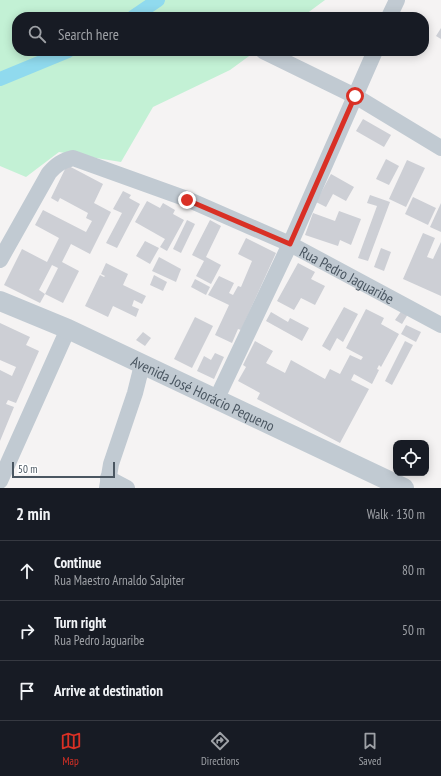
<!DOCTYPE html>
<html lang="en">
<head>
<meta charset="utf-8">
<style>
  :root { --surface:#171b24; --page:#242831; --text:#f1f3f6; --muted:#9ea1a6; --line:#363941; --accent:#d93025 }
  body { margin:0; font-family:"PT Sans Narrow",sans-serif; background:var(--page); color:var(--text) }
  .controls { position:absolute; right:12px; bottom:12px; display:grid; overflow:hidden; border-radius:8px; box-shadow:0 2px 10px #0003 }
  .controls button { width:36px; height:36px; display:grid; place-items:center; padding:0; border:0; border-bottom:1px solid var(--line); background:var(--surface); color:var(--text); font:20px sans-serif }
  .scale { position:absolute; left:12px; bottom:10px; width:103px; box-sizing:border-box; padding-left:4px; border:2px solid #4a5661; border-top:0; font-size:11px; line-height:14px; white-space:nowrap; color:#4a5661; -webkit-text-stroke:3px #fff; paint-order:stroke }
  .stop { position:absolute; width:12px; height:12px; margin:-9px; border:3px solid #d93025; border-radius:50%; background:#fff }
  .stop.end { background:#d93025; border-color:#fff; box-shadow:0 1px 4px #0008 }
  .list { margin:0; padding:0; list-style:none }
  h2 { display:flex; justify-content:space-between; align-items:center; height:52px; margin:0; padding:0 16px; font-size:17px }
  h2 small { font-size:13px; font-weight:400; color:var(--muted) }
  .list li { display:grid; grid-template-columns:26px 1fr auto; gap:12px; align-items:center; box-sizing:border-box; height:60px; padding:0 16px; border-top:1px solid var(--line) }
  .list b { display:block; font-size:15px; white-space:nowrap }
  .list p { margin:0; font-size:13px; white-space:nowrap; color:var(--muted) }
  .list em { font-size:13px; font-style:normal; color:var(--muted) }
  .icon { flex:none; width:22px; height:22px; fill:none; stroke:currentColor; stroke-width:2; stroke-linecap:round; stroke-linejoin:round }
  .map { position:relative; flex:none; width:441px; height:488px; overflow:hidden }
  .search { position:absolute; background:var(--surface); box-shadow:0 2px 10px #0003; left:12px; right:12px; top:12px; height:44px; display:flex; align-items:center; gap:10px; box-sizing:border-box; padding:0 14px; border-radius:16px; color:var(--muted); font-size:15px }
  .sheet { height:232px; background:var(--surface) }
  nav { display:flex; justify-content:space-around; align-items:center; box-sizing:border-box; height:56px; border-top:1px solid var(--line); background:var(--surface); font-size:11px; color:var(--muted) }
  nav a { display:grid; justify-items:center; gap:2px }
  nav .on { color:var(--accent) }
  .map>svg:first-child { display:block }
  .green { fill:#c3f1d5 }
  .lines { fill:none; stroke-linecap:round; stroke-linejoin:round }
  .canal { stroke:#90daee; stroke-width:14 }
  .building { fill:#cdcfd5; fill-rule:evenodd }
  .minor { stroke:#c1cad2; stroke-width:16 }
  .tertiary { stroke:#c1cad2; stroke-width:20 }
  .route { stroke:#d93025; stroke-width:5 }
  .labels { text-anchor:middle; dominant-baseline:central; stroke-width:3; stroke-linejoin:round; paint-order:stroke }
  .street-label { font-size:15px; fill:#4a5661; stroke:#fff }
</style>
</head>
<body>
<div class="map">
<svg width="441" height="488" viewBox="0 0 441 488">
  <rect width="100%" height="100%" fill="#f5f3f3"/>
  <polygon class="green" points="0,0 325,0 302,17 17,17 17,51 256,51 230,70 153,107 121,162 59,152 26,177 0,166"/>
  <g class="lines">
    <g class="canal">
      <polyline points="133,17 158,0"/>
      <polyline points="0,79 68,51"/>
    </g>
  </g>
  <g class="building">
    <polygon points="441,28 441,39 436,36"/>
    <polygon points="363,119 391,135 384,147 356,131"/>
    <polygon points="386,159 399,166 389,185 376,179"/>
    <polygon points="407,160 425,168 406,207 389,199"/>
    <path d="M67,165L103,184L94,203L111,212L90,254L71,244L62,262L79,271L63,303L45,294L40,303L4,285L22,249L47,262L59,238L35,225L43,210L86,232L92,221L86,218L88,213L60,198L58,202L51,198ZM52,265L58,268L45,294L39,290Z"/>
    <polygon points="331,174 354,187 346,201 333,194 326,207 316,202"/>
    <polygon points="123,191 131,195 129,198 140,204 117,248 106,243 122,213 113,209"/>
    <polygon points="370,195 390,202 368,261 358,258 377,206 367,203"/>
    <polygon points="413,197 436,208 428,225 405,214"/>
    <polygon points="147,201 160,208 163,203 175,210 173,214 184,220 167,251 160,247 165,239 135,222"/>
    <polygon points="441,203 441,232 430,227"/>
    <polygon points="339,211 361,219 351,245 340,240 338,246 305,235 313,213 335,221"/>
    <polygon points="187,220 195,224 181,253 173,249"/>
    <polygon points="210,220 221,226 206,257 221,265 211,284 196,276 204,261 192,255"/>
    <polygon points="423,233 435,238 427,257 433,259 441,242 441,296 403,279"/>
    <polygon points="246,238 276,253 241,330 238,329 232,343 215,335 229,305 208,295 219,276 234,283 229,293 233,295 238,286 241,287 252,261 238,254"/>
    <polygon points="145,241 159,248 150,264 136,256"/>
    <polygon points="381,248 391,252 384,271 374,267"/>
    <polygon points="159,257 181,269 176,282 152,271"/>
    <polygon points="106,263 128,274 123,285 146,296 142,304 134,300 132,306 139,309 136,317 113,306 108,317 85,306 100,275 104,277 105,276 101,274"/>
    <polygon points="298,263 315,272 311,279 325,286 315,305 301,298 294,310 277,301"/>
    <polygon points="154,275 167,282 163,291 150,285"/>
    <polygon points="195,279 210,287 206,295 191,287"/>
    <polygon points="344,307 358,314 343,342 337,338 330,351 322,346"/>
    <polygon points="366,309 384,318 381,324 399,334 381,367 379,365 377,369 379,370 372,384 354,374 351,380 369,389 340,443 257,399 260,393 238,381 246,367 243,365 255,341 273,351 266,363 285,373 291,360 325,379 330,369 340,374 350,355 361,360 363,357 346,348"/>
    <polygon points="402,310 408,314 402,324 395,320"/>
    <polygon points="271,312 288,322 290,318 309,328 302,341 266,321"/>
    <polygon points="195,317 213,326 192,368 174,359"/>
    <polygon points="0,323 30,337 26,345 39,351 16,403 8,400 6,404 14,407 0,441 0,370 12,376 16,367 0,360"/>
    <polygon points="406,325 421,332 416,342 401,334"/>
    <polygon points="143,332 151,338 145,346 136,340"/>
    <polygon points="405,341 413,345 392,385 385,381"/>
    <polygon points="215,353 224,357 214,379 197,371 204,356 211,360"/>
  </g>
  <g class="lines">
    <g class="minor">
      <polyline points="389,17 397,0"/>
      <polyline points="263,51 355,96 441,148"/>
      <path id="s1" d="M0,260L49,173C57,164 62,161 73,158L187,199L290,244L441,325"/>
      <polyline points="216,400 290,244 375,51"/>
      <polyline points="108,478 127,488"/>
      <polyline points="0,481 68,329"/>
      <polyline points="107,488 111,464 135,393 142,365"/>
    </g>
    <path class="tertiary" id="s2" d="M0,301L68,329L404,488"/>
  </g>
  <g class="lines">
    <polyline class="route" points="187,200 290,244 355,96"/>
  </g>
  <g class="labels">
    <g class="street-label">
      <text stroke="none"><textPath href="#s1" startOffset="427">Rua Pedro Jaguaribe</textPath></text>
      <text stroke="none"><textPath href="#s2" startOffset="223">Avenida José Horácio Pequeno</textPath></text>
    </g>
  </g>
</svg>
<div class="controls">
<button><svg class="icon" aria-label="locate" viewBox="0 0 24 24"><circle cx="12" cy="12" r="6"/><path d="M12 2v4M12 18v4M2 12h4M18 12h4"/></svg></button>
</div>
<div class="scale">50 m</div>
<div class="stop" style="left:355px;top:96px"></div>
<div class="stop end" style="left:187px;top:200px"></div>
<div class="search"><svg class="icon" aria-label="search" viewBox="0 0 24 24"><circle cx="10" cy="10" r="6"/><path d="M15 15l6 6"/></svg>Search here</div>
</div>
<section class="sheet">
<h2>2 min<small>Walk · 130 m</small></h2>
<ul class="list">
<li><svg class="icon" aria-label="ahead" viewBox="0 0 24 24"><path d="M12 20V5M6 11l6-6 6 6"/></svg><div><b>Continue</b><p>Rua Maestro Arnaldo Salpiter</p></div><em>80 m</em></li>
<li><svg class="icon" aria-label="right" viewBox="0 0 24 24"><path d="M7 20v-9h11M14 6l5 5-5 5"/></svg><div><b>Turn right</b><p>Rua Pedro Jaguaribe</p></div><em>50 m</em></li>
<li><svg class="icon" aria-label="arrive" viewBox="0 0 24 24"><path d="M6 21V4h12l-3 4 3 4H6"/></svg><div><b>Arrive at destination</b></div></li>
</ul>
</section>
<nav>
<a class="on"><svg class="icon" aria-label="map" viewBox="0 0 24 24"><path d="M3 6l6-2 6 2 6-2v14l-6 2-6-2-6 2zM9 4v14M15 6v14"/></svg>Map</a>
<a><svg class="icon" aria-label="directions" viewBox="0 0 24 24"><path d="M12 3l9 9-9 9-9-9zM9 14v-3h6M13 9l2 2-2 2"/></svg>Directions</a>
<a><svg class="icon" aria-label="saved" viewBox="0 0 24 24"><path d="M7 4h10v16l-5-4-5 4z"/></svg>Saved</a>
</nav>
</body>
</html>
